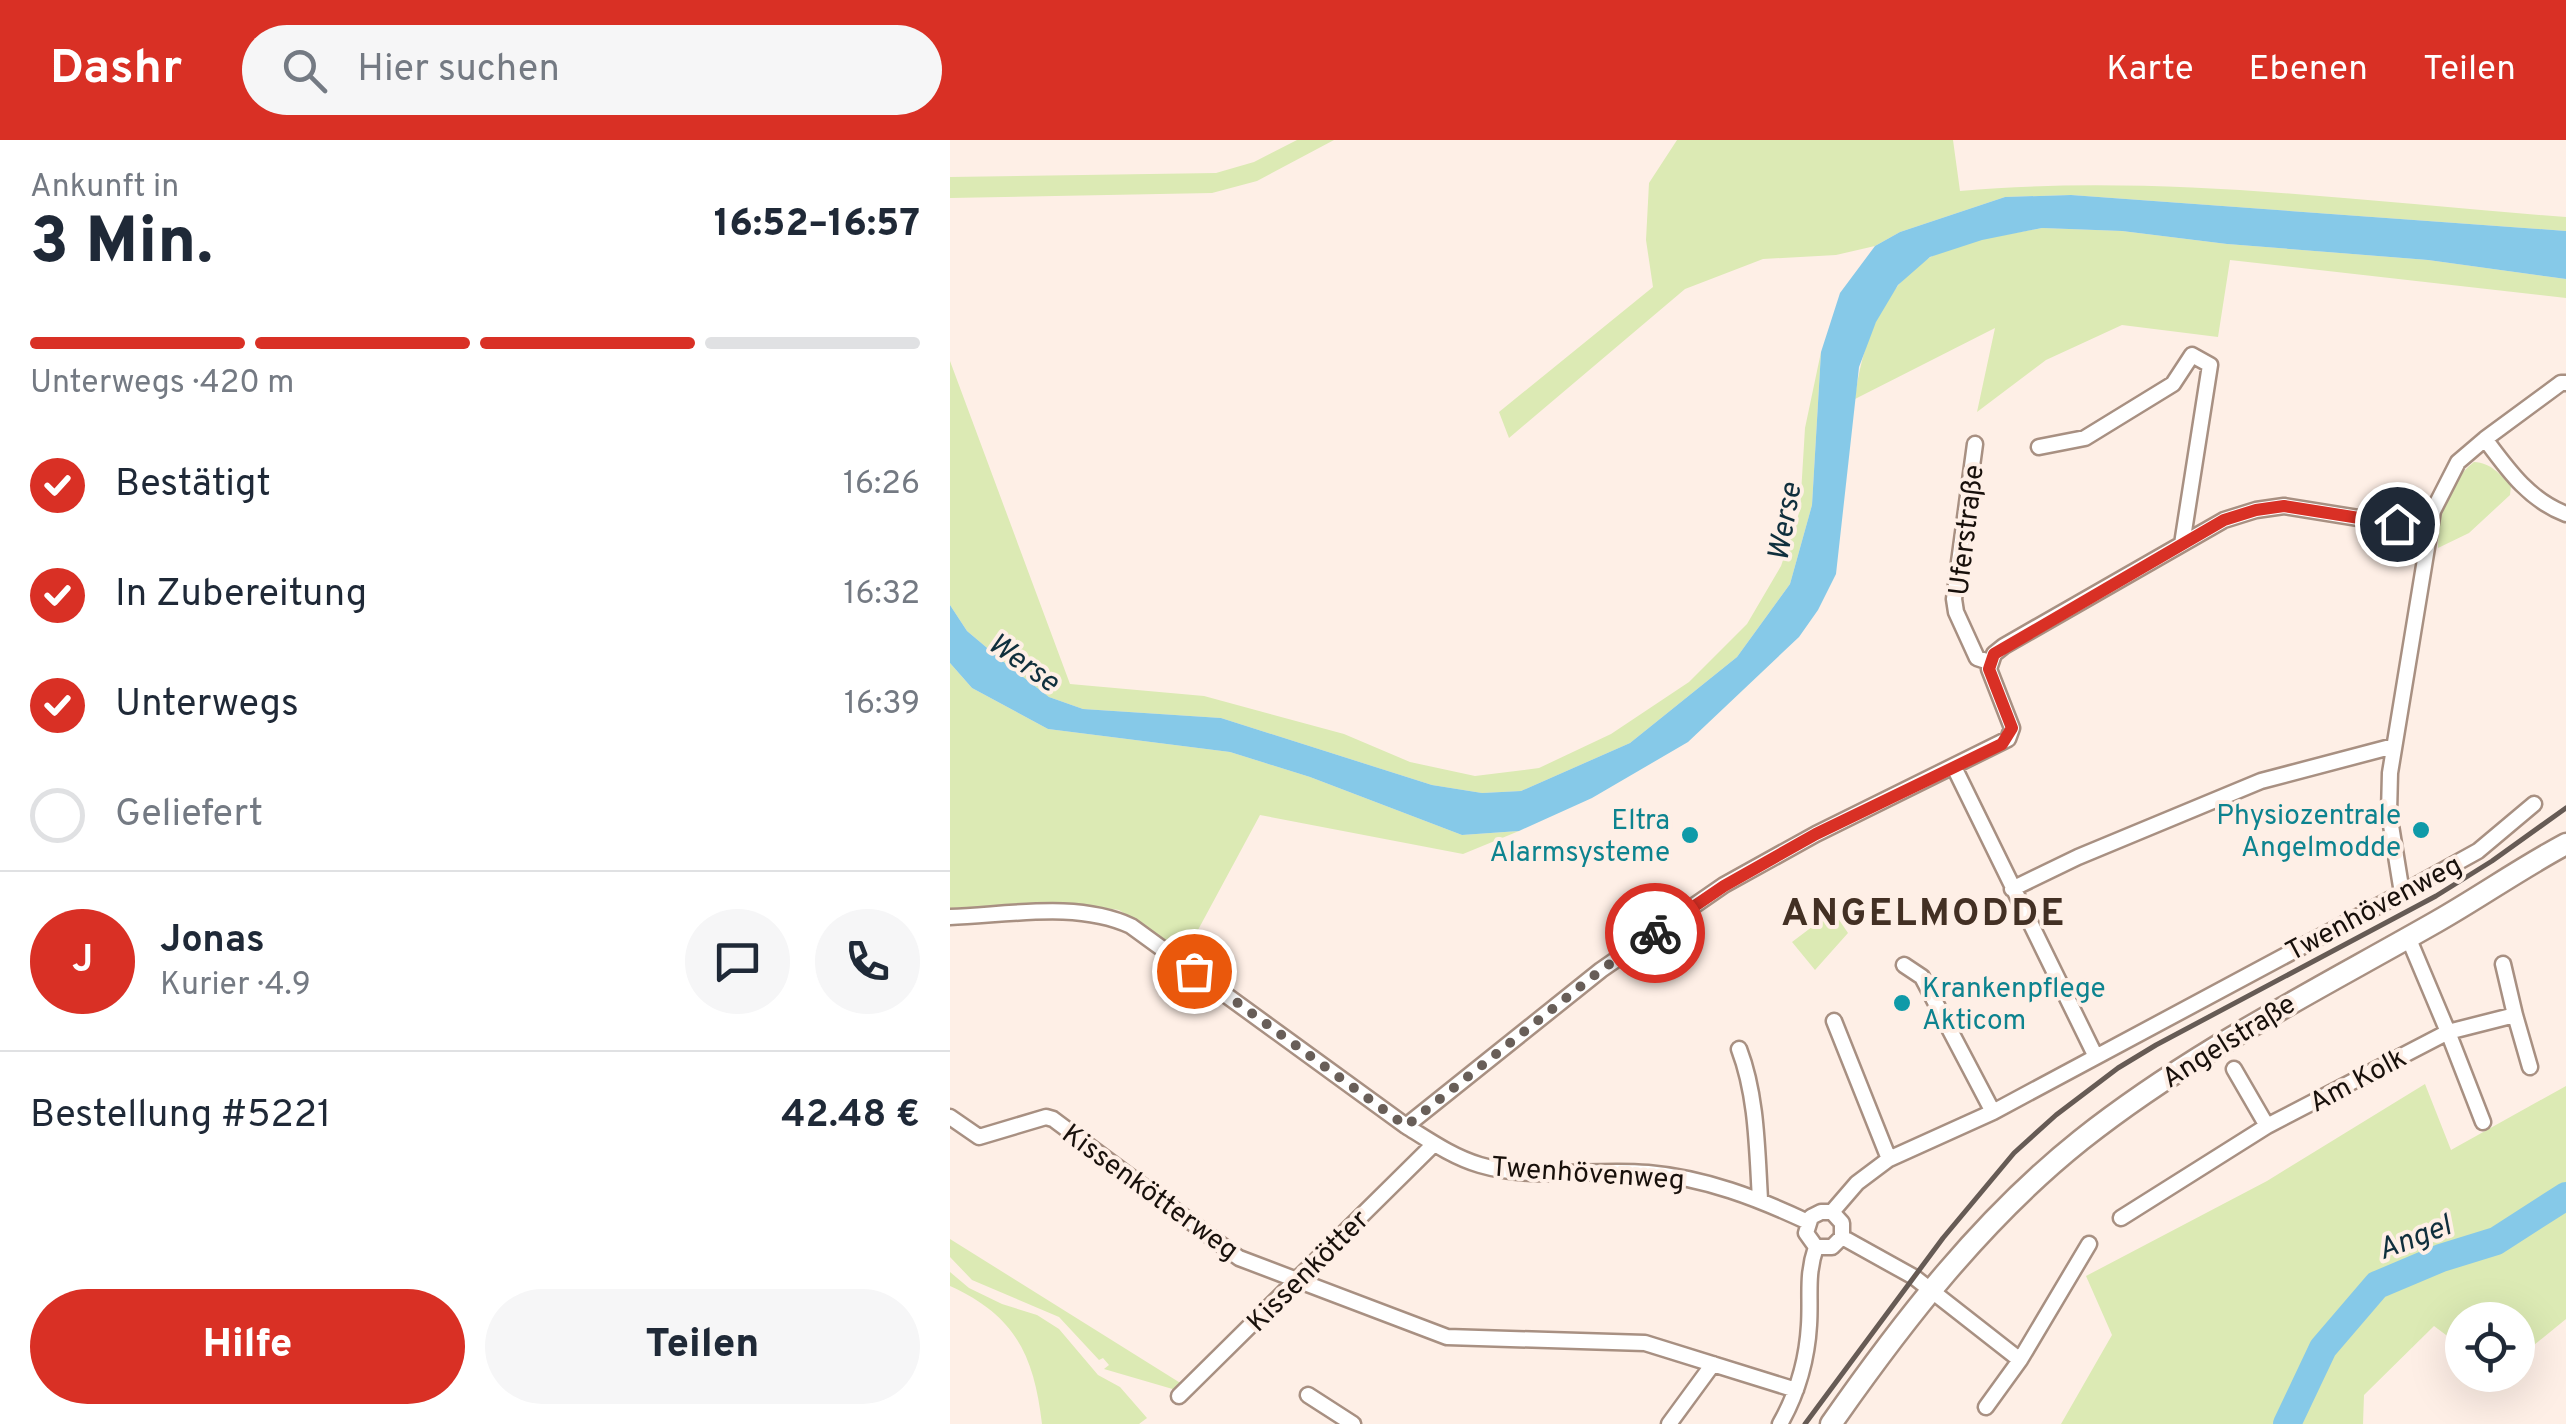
<!DOCTYPE html>
<html lang="de">
<meta charset="utf-8">
<style>
body{margin:0;font-family:Overpass,sans-serif;background:#f6f6f7;color:#1f2937;height:100vh;display:flex;flex-direction:column;font-size:38px;white-space:nowrap}
*{box-sizing:border-box;margin:0}
p{font-size:32px;color:#747a83}
.icon{flex:none;width:55px;height:55px;fill:none;stroke:currentColor;stroke-width:2;stroke-linecap:round;stroke-linejoin:round}
.map{position:relative;flex:1;overflow:hidden}
.panel{display:flex;flex-direction:column;background:#fff;width:950px}
.panel>*{flex:none}
.fabs{position:absolute;left:1495px;top:1162px;display:grid;gap:20px}
.fabs a{display:grid;place-items:center;width:90px;height:90px;border-radius:50%;background:#fff;box-shadow:0 10px 40px #0002;font-size:50px}
.pin{position:absolute;display:grid;place-items:center;width:85px;height:85px;color:#fff;margin:-42px;border:5px solid #fff;border-radius:50%;box-shadow:0 2px 10px #0007}
.courier{position:absolute;display:grid;place-items:center;width:100px;height:100px;margin:-50px;border:8px solid #d93025;border-radius:50%;background:#fff;color:#222;box-shadow:0 2px 12px #0007}
.overview em{font-style:normal;font-weight:800}
.overview div{display:flex;flex-direction:column-reverse}
.overview{display:flex;align-items:center;justify-content:space-between;height:170px;padding:0 30px}
h1{font-size:65px;font-weight:800;line-height:75px}
.bar{display:grid;grid-template-columns:repeat(4,1fr);gap:15px 10px;align-content:center;height:120px;padding:0 30px}
.bar i{height:12px;border-radius:8px;background:#e0e1e3}
.bar .current{background:#d93025}
.bar p{grid-column:span 4}
.line{display:flex;align-items:center;gap:25px;padding:0 30px;border-top:2px solid #e0e1e3}
.line div{flex:1}
.round{display:grid;place-items:center;flex:none;width:105px;height:105px;border-radius:52px;background:#f6f6f7}
ol{padding:0 30px;list-style:none}
li{display:flex;align-items:center;gap:30px;height:110px}
li p{margin-inline-start:auto}
li .icon{padding:10px;border-radius:50%;background:#d93025;color:#fff;stroke-width:4}
li:last-child{color:#747a83}
li i{width:55px;height:55px;border:5px solid #e0e1e3;border-radius:50%}
.cta{display:flex;gap:20px;margin-top:auto;padding:20px 30px}
.cta a{flex:1;height:115px;border-radius:60px;background:#d93025;color:#fff;font-size:40px;font-weight:800;line-height:115px;text-align:center}
.cta a+a{background:#f6f6f7;color:#1f2937}
header{display:flex;align-items:center;gap:60px;box-sizing:border-box;height:140px;padding:0 50px;background:#d93025;color:#fff}
header strong{font-size:48px}
nav{display:flex;gap:55px;margin-inline-start:auto;font-size:35px}
.search{width:700px;height:90px;background:#f6f6f7;display:flex;align-items:center;gap:25px;box-sizing:border-box;padding:0 35px;border-radius:55px;color:#747a83;font-size:38px}
main{display:flex;flex:1;min-height:0}
.map>svg:first-child{display:block}
.green{fill:#dceab4}
.water{fill:#86c9e8}
.lines{fill:none;stroke-linecap:round;stroke-linejoin:round}
.river{stroke:#86c9e8;stroke-width:28}
.street-casing{stroke:#a89082;stroke-width:19}
.secondary-casing{stroke:#a89082;stroke-width:25}
.street{stroke:#fff;stroke-width:14}
.secondary{stroke:#fff;stroke-width:20}
.rail{stroke:#665b55;stroke-width:5}
.done{stroke:#685e58;stroke-width:10;stroke-dasharray:0 18}
.route{stroke:#d93025;stroke-width:12}
.culture-dot{fill:#0f9aa8;stroke:#feefe6;stroke-width:4}
.labels{text-anchor:middle;stroke-width:8;stroke-linejoin:round;paint-order:stroke}
.street-label{font-size:28px;fill:#18100b;stroke:#feefe6}
.culture-label{font-size:28px;fill:#0d838f;stroke:#feefe6;text-anchor:end}
.water-label{font-size:30px;font-style:italic;fill:#0f2f3d;stroke:#feefe6}
.district-label{font-size:38px;font-weight:bold;letter-spacing:2.5px;fill:#433024;stroke:#feefe6}
</style>
<header>
<strong>Dashr</strong>
<div class="search"><svg class="icon" aria-label="search" viewBox="0 0 24 24"><circle cx="10" cy="10" r="6"/><path d="M15 15l6 6"/></svg>Hier suchen</div>
<nav><a>Karte</a><a>Ebenen</a><a>Teilen</a></nav>
</header>
<main>
<section class="panel">
<div class="overview"><div><h1>3 Min.</h1><p>Ankunft in</p></div><em>16:52–16:57</em></div>
<div class="bar"><i class="current"></i><i class="current"></i><i class="current"></i><i></i><p>Unterwegs · 420 m</p></div>
<ol>
<li><svg class="icon" aria-label="check" viewBox="0 0 24 24"><path d="M5 12l5 5 9-10"/></svg>Bestätigt<p>16:26</p></li>
<li><svg class="icon" aria-label="check" viewBox="0 0 24 24"><path d="M5 12l5 5 9-10"/></svg>In Zubereitung<p>16:32</p></li>
<li><svg class="icon" aria-label="check" viewBox="0 0 24 24"><path d="M5 12l5 5 9-10"/></svg>Unterwegs<p>16:39</p></li>
<li><i></i>Geliefert</li>
</ol>
<div class="line" style="height:180px"><b class="round" style="background:#d93025;color:#fff">J</b><div><b>Jonas</b><p>Kurier · 4.9</p></div><a class="round"><svg class="icon" aria-label="chat" viewBox="0 0 24 24"><path d="M4 5h16v11H9l-5 4z"/></svg></a><a class="round"><svg class="icon" aria-label="phone" viewBox="0 0 24 24"><path d="M5 4h4l2 5-3 2q2 4 5 5l2-3 5 2v4C11 20 4 13 5 4z"/></svg></a></div>
<div class="line" style="height:130px"><div>Bestellung #5221</div><b>42.48 €</b></div>
<div class="cta"><a>Hilfe</a><a>Teilen</a></div>
</section>
<div class="map">
<svg width="1616" height="1284" viewBox="0 0 1616 1284">
<rect width="100%" height="100%" fill="#feefe6"/>
<path class="green" d="M347,0H384L307,41L262,53L0,58V37L266,33L304,22Z
M727,0H1003L1010,51C1211,33 1415,62 1616,77V91L1121,55L1055,57L950,92L925,106L886,115L813,119L735,149L559,298L549,272L703,147L696,100L699,43Z
M1092,88L1172,91L1277,104L1478,120L1616,139V158L1280,120L1268,197L1172,185L1096,220L1027,272L1045,188L905,259C911,207 932,147 979,118C1008,100 1059,95 1092,88Z
M871,212L862,365L840,444L787,517L680,603L571,651L532,653L482,645L271,578L133,569L99,557L55,523L17,491L0,465V221L120,544L254,556L394,594L460,622L525,636L589,628L661,594L739,542L797,484L831,426L850,370L855,288Z
M1524,322C1541,323 1550,334 1561,346L1560,355L1519,393L1488,408C1488,375 1498,342 1524,322Z
M0,523L22,548L98,589L280,612L360,637L512,695L569,691L513,714L310,675L235,814L169,770L129,764L0,768Z
M883,771L898,793L865,830L842,802Z
M1475,944L1501,1010L1616,946V1179L1568,1218V1180H1512V1207L1484,1186L1414,1255L1413,1284H1111L1162,1195L1136,1136L1317,1041Z
M0,1099L232,1244L226,1250L154,1229L159,1225L153,1218L149,1220L109,1177L22,1140L0,1117Z
M0,1132L19,1148L52,1164L87,1175L109,1189L148,1235L170,1247L197,1278L189,1284H92C84,1216 66,1176 0,1146Z"/>
<path class="water" d="M1121,55L1616,91V139L1478,120L1277,104L1172,91L1092,88L1032,100L980,117L948,145L926,182L909,227L886,434L868,470L849,497L738,602L642,658L569,691L512,695L360,637L280,612L98,589L22,548L0,523V465L17,491L55,523L99,557L133,569L271,578L482,645L532,653L571,651L680,603L787,517L840,444L862,365L871,212L890,153L925,106L950,92L1055,57Z"/>
<g class="lines">
<path class="river" d="M1337,1284L1373,1208L1427,1145L1491,1118L1546,1101L1616,1056"/>
<g class="street-casing">
<path id="street" d="M1535,299L1611,243H1616
M1025,304L1004,459L1006,472L1027,518L1039,522
M1089,307L1135,298L1223,244L1242,215L1260,225L1232,404
M1004,627L1145,915
M1062,749L1128,717L1311,641L1444,606
M1452,753L1439,673L1440,633L1483,371L1508,322L1535,299C1558,330 1579,360 1616,374
M0,777C58,775 127,761 181,786L456,986C480,1001 503,1017 530,1025C584,1041 643,1028 698,1033C755,1038 807,1058 858,1082
M1553,824L1565,875
M954,825L972,837L1043,972
M884,881L939,1019
M789,909C807,956 807,1010 810,1059
M1284,929L1317,986
M0,977L29,997L96,977L103,979L289,1118L497,1197L695,1203L846,1250
M1533,982L1498,892L1565,875L1580,927
M456,986L651,830L774,745L866,694L1058,599L1062,588L1039,529L1044,514L1054,506L1274,380L1306,370L1334,366L1477,389
M882,1072L892,1083V1097L882,1107H866L856,1093L861,1077L871,1072H882L907,1043L939,1019L1043,972L1452,753L1528,711L1584,664
M1171,1078L1317,986L1498,892L1458,797
M892,1097L964,1137L1070,1220L1139,1104
M358,1255L403,1284
M229,1256L484,1004
M1036,1267L1070,1220
M719,1284L763,1224
M830,1284C847,1254 857,1220 859,1185C861,1156 856,1136 866,1107"/>
</g>
<g class="secondary-casing">
<path id="secondary" d="M881,1284C953,1181 1032,1079 1131,1000C1241,913 1365,851 1486,782C1530,757 1571,728 1616,704"/>
</g>
<use href="#street" class="street"/>
<use href="#secondary" class="secondary"/>
<path class="rail" d="M855,1284L993,1098L1064,1013L1106,975L1168,928L1206,905L1486,756L1542,721L1616,668"/>
</g>
<g class="lines">
<path class="done" d="M244,831L456,986L651,830L705,793"/>
<path class="route" d="M705,793L774,746L866,694L1052,604L1062,588L1039,529L1044,514L1274,380L1306,370L1334,366L1447,384"/>
</g>
<g class="culture-dot">
<circle cx="1471" cy="690" r="10"/>
<circle cx="740" cy="695" r="10"/>
<circle cx="952" cy="863" r="10"/>
</g>
<g class="labels">
<g class="street-label">
<text transform="translate(1015 390) rotate(-83)" y="10">Uferstraße</text>
<text transform="translate(1423 767) rotate(-28)" y="10">Twenhövenweg</text>
<text transform="translate(1278 900) rotate(-32)" y="10">Angelstraße</text>
<text transform="translate(1407 939) rotate(-28)" y="10">Am Kolk</text>
<text transform="translate(638 1032) rotate(4)" y="10">Twenhövenweg</text>
<text transform="translate(201 1051) rotate(36)" y="10">Kissenkötterweg</text>
<text transform="translate(357 1130) rotate(-45)" y="10">Kissenkötter</text>
</g>
<g class="culture-label">
<text x="1451" y="684">Physiozentrale<tspan x="1451" dy="32">Angelmodde</tspan></text>
<text x="720" y="689">Eltra<tspan x="720" dy="32">Alarmsysteme</tspan></text>
<text x="972" y="857" text-anchor="start">Krankenpflege<tspan x="972" dy="32">Akticom</tspan></text>
</g>
<g class="water-label">
<text transform="translate(834 382) rotate(-80)" y="10">Werse</text>
<text transform="translate(74 522) rotate(35)" y="10">Werse</text>
<text transform="translate(1464 1097) rotate(-21)" y="10">Angel</text>
</g>
<g class="district-label">
<text x="974" y="785">ANGELMODDE</text>
</g>
</g>
</svg>
<div class="fabs">
<a><svg class="icon" aria-label="locate" viewBox="0 0 24 24"><circle cx="12" cy="12" r="6"/><path d="M12 2v4M12 18v4M2 12h4M18 12h4"/></svg></a>
</div>
<div class="pin" style="left:244px;top:831px;background:#ea580c"><svg class="icon" aria-label="bag" viewBox="0 0 24 24"><path d="M5 8h14l-1 12H6zM9 8a3 3 0 0 1 6 0"/></svg></div>
<div class="pin" style="left:1447px;top:384px;background:#1f2937"><svg class="icon" aria-label="home" viewBox="0 0 24 24"><path d="M3 11l9-7 9 7M6 9v11h12V9"/></svg></div>
<div class="courier" style="left:705px;top:793px"><svg class="icon" aria-label="bike" viewBox="0 0 24 24"><circle cx="6" cy="16" r="4"/><circle cx="18" cy="16" r="4"/><path d="M6 16l4-8h5l3 8M10 8l3 8H6M13 5h3"/></svg></div>
</div>
</main>
